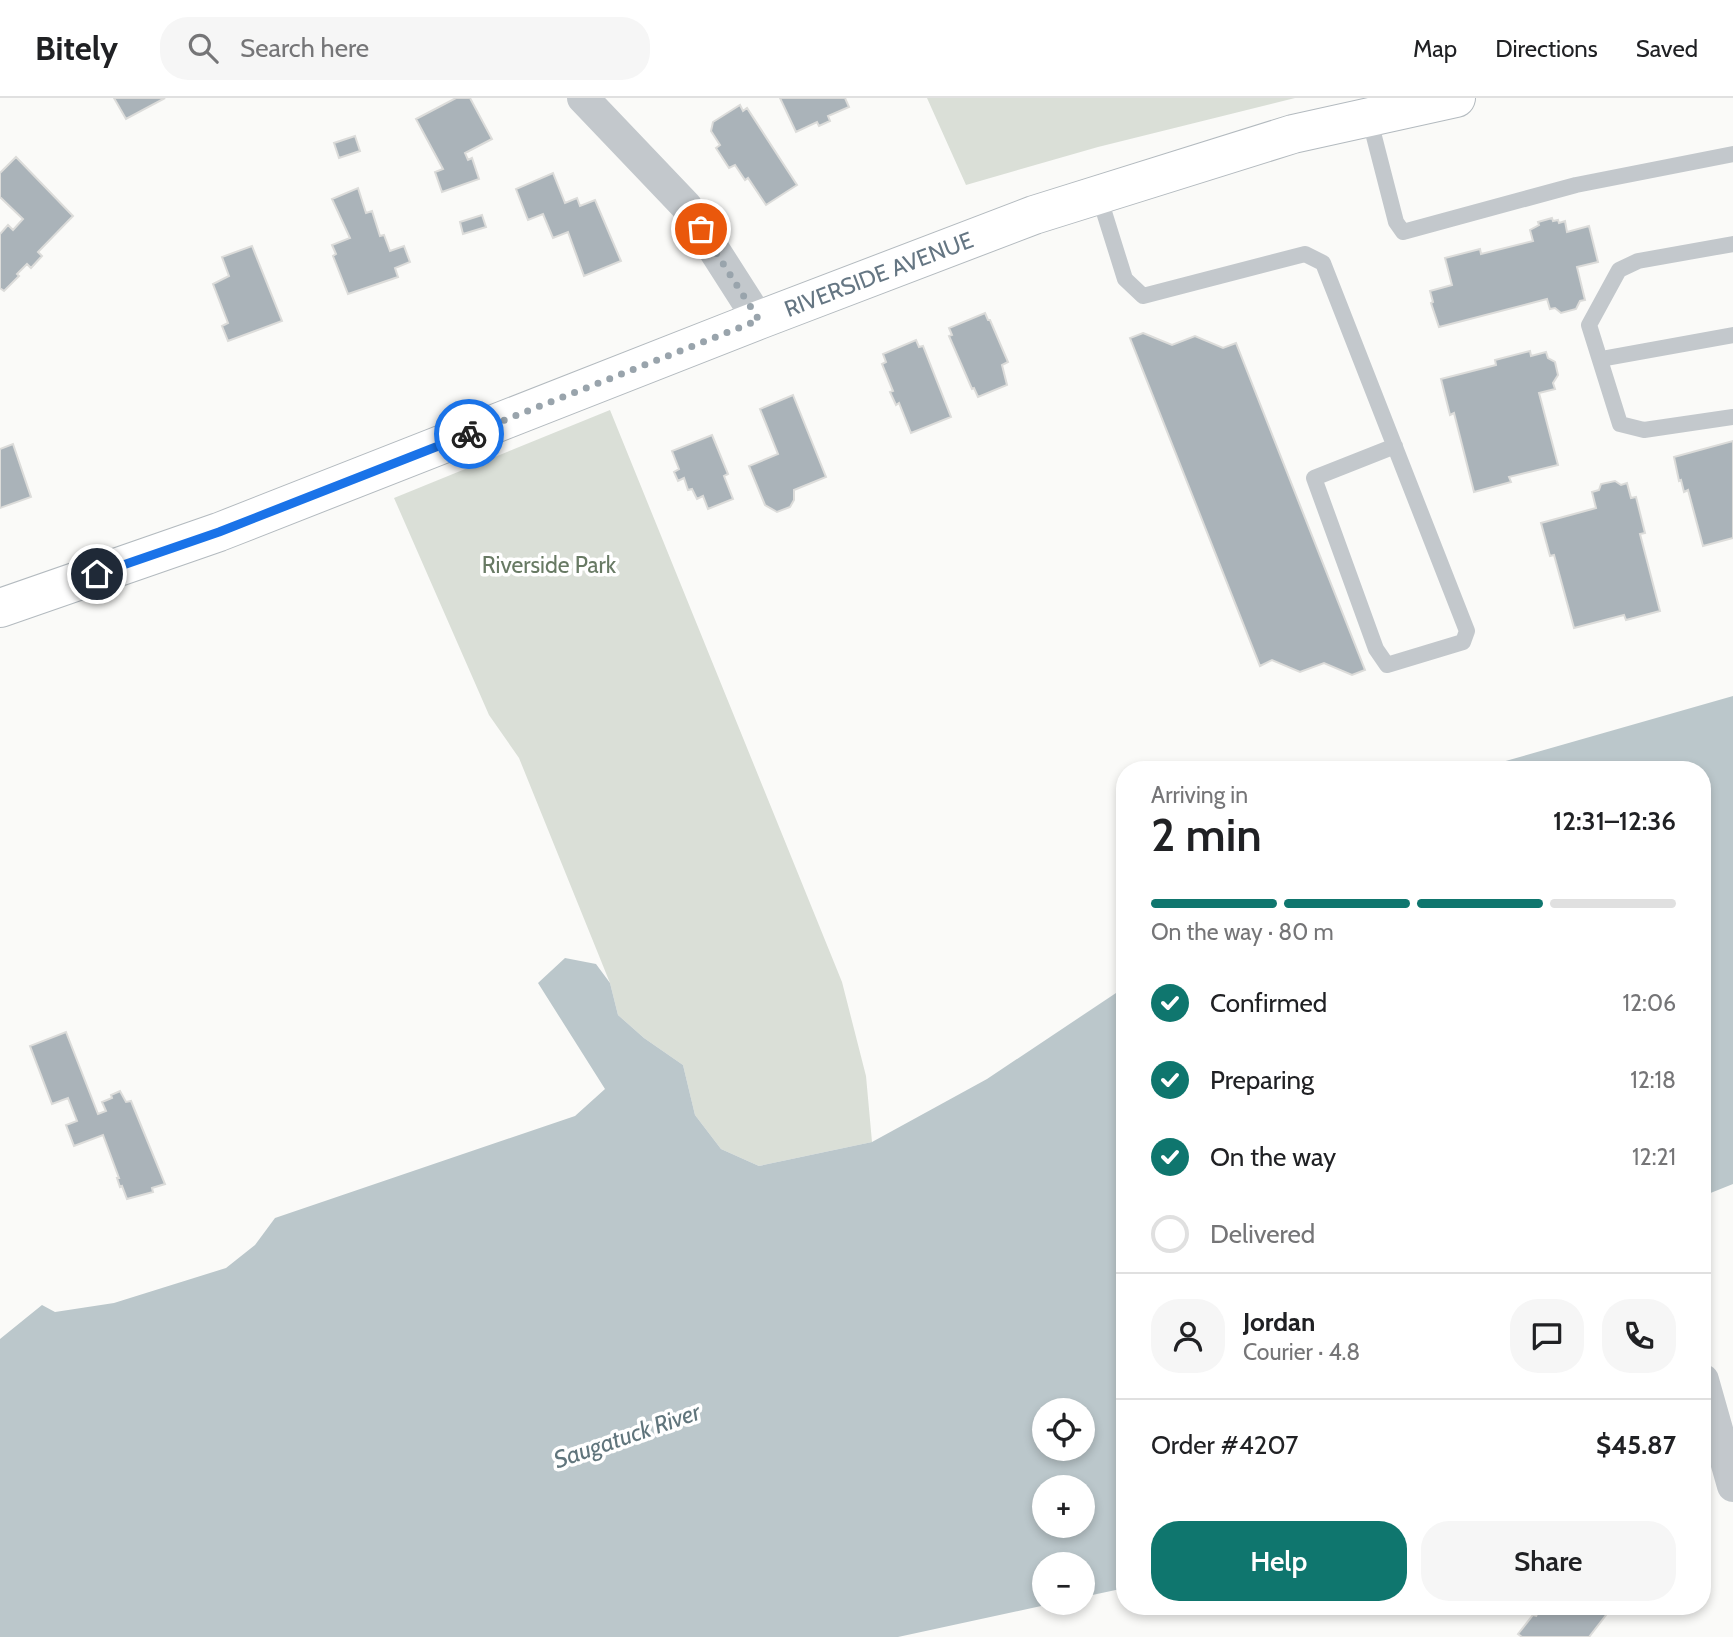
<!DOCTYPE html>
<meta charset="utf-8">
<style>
body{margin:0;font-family:Cabin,sans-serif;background:#f6f6f6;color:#202124;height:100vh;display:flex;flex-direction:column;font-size:26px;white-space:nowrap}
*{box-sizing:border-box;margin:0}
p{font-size:23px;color:#757577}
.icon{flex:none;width:38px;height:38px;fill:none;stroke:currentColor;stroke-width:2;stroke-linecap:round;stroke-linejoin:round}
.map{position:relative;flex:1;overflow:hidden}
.side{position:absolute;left:1116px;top:663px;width:595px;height:854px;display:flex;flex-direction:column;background:#fff;border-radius:28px;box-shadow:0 4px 10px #0003}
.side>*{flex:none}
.buttons{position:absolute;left:1032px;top:1300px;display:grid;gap:14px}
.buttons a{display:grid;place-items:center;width:63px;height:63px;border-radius:50%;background:#fff;box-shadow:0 4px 10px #0003;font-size:35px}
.pin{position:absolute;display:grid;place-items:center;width:60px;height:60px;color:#fff;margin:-30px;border:4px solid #fff;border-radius:50%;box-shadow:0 2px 7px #0007}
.courier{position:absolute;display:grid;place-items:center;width:70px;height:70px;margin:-35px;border:5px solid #1a73e8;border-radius:50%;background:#fff;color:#222;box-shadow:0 2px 9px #0007}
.overview em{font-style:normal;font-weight:600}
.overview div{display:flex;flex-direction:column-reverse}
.overview{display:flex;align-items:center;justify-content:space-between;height:119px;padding:0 35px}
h1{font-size:46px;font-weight:600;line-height:52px}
.bar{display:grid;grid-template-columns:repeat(4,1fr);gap:10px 7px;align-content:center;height:84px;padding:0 35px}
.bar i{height:9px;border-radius:5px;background:#e0e0e0}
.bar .on{background:#0f766e}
.bar p{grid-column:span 4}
.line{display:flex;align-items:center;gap:18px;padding:0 35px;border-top:2px solid #e0e0e0}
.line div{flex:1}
.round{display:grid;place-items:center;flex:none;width:74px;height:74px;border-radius:28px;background:#f6f6f6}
ol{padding:0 35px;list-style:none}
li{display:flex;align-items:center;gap:21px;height:77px}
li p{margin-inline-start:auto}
li .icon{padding:7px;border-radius:50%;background:#0f766e;color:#fff;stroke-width:4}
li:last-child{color:#757577}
li i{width:38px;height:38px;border:4px solid #e0e0e0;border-radius:50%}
.cta{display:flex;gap:14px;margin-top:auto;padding:14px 35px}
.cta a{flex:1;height:80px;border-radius:28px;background:#0f766e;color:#fff;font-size:28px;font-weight:600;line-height:80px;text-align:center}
.cta a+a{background:#f6f6f6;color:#202124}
header{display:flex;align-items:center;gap:42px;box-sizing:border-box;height:98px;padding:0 35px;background:#fff;border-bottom:2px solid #e0e0e0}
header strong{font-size:33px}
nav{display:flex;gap:38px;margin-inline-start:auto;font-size:24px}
.search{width:490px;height:63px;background:#f6f6f6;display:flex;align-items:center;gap:18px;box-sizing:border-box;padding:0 24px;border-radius:28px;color:#757577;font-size:26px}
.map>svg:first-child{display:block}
.green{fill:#dadfd7}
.water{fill:#bbc7cb;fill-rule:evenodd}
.building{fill:#aab3b9;stroke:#dcdcda;stroke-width:2}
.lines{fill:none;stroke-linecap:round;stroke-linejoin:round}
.secondary-casing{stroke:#b3babf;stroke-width:40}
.lane{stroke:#c3c8cc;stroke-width:16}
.street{stroke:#c3c8cc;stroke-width:32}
.secondary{stroke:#fff;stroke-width:38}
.done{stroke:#99a4ac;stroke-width:7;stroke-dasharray:0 12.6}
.route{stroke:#1a73e8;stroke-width:9}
.labels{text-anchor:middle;stroke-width:7;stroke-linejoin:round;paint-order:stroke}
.street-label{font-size:23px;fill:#657683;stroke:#fff}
.park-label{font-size:23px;fill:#687a64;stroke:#fff}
.water-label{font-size:24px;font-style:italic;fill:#60757c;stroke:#fff}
</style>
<header>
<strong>Bitely</strong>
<div class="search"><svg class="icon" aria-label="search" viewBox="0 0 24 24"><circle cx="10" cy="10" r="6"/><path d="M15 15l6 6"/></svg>Search here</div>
<nav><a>Map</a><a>Directions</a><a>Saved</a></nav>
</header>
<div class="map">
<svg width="1733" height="1539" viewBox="0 0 1733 1539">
<rect width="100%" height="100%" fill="#fafaf8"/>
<path class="green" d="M927,0H1295L1098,49L966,87Z
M610,312L842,884L866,978L872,1044L759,1068L721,1051L695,1017L683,967L644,940L618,917L610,885L519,660L489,617L394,400Z"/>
<path class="water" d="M1733,598V1086L1703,1098V672H1474Z
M565,860L596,866L610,885L618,917L644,940L683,967L695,1017L721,1051L759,1068L872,1044L987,981L1125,889V1490L1083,1499V1466H1045V1505H1055L898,1539H0V1241L42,1207L55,1214L114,1205L226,1170L255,1147L275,1120L575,1018L605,991L538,885ZM1045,1312H1083V1351H1045ZM1045,1390H1083V1428H1045Z"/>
<path class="building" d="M114,0H165L126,21Z
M456,0H470L492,41L465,55L468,62L472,60L479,81L442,94L435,74L443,71L416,21Z
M780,0H845L849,9L828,18L830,23L819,28L817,24L796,34Z
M740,7L743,13L747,10L797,87L766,107L748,80L745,82L735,67L729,70L716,50L720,47L711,33L713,24Z
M355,38L360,53L339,60L334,45Z
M16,59L73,118L38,154L42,158L31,170L27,166L17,176L19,178L4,193L0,190V136L8,127L13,132L23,121L0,99V75Z
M553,75L565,105L577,100L580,108L595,102L621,163L584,178L568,134L553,140L543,116L528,122L516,91Z
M358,90L366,115L372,113L380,138L384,137L390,153L404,148L410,164L395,170L398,179L348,196L333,158L336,156L332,147L350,140L332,101Z
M482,117L486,129L463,136L460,124Z
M1552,120L1553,123L1558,122L1559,125L1565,123L1567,134L1589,128L1598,164L1577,169L1585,202L1580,203L1576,211L1561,215L1555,210L1550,211L1547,201L1439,229L1431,205L1433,204L1430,193L1452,187L1445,160L1480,151L1481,156L1533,143L1530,132L1539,127L1538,124Z
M252,148L282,223L228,243L222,228L228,225L213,186L229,178L222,159Z
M985,215L988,222H990L1008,264L1002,267L1007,287L978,299L974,290L972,291L949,238L952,237L949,230Z
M1143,235L1172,247L1195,238L1223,250L1236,245L1365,572L1352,577L1324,565L1300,574L1272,562L1260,568L1130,240Z
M916,242L919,249L923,248L951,319L911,335L899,305L896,307L890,294L893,293L882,266L886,264L883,256Z
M1530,253L1531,258L1546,254L1548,260L1555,264L1558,277L1553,285L1555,291L1539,295L1558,367L1509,379L1511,384L1474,394L1454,315L1450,317L1441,281L1496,267L1495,262Z
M793,297L826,379L794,392V402L790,409L777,414L765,407L749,368L778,356L760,311Z
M712,337L728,376L724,378L733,401L708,411L703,398L697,401L692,391L688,392L684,380L678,383L674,374L679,371L672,353Z
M1733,343V440L1703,448L1688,392L1684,394L1681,382L1679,383L1674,359Z
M13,346L31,399L0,410V351Z
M1615,383L1621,387L1627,385L1631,400L1636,399L1645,435L1640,436L1660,513L1626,522L1624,517L1574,530L1554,457L1550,458L1541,425L1596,410L1592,394L1599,392L1601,386Z
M66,934L98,1016L106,1013L102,1004L112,1000L111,997L120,993L126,1004L131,1003L165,1086L152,1090L153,1094L127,1101L122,1088L120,1089L117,1080H119L103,1037L74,1048L66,1027L77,1023L68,1000L52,1006L30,948Z
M1529,1508H1613L1589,1539H1522L1518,1536L1533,1517L1537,1518L1528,1510Z"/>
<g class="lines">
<g class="secondary-casing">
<g id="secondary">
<path id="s1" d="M0,510L219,434L759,222L1034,117L1293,36L1456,0"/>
</g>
</g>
<path class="lane" d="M1369,19L1396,124L1403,134L1576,87L1733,56
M1099,98L1125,181L1143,198L1305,156L1323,165L1467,533L1463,544L1387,567L1376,551L1314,380L1395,348
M1733,146L1638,163L1619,172L1589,227L1620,326L1644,332L1733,319
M1601,261L1733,237"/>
<path class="street" d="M583,0L686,108L759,222
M1703,1282L1733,1388"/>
<use href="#secondary" class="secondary"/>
</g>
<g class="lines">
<path class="done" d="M469,336L759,222L701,131"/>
<path class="route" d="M97,476L219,434L469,336"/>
</g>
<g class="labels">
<g class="street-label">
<text dy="8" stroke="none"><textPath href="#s1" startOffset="940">RIVERSIDE AVENUE</textPath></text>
</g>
<g class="park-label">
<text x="549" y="475">Riverside Park</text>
</g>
<g class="water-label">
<text transform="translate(627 1338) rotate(-19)" y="8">Saugatuck River</text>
</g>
</g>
</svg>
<div class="buttons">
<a><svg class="icon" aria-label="locate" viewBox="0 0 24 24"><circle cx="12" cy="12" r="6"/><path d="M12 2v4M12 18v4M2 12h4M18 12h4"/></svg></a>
<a>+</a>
<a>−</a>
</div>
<div class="pin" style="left:701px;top:131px;background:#ea580c"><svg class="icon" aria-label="bag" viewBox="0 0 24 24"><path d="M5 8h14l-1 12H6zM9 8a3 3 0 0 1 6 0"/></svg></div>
<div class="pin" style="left:97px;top:476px;background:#1f2937"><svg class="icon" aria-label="home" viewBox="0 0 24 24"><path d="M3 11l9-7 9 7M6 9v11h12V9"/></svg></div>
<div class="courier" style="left:469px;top:336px"><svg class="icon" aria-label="bike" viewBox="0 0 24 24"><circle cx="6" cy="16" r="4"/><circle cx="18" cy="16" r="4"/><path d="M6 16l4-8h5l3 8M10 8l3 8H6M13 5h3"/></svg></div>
<section class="side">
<div class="overview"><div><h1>2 min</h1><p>Arriving in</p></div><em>12:31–12:36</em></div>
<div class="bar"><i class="on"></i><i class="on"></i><i class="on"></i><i></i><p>On the way · 80 m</p></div>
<ol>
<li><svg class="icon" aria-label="check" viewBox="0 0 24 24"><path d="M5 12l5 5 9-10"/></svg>Confirmed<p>12:06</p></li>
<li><svg class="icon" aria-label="check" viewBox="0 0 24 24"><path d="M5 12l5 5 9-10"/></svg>Preparing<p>12:18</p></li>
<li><svg class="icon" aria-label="check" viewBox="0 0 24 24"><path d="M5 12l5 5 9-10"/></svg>On the way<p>12:21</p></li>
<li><i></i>Delivered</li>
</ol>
<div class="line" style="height:126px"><a class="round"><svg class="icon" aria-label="person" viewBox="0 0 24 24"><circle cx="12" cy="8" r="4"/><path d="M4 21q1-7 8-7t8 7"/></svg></a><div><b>Jordan</b><p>Courier · 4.8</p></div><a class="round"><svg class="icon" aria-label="chat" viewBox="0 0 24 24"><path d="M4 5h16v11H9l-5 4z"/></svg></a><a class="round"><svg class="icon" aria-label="phone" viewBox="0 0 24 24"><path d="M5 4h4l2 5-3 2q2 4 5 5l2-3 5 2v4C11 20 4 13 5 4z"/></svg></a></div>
<div class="line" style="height:91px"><div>Order #4207</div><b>$45.87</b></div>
<div class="cta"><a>Help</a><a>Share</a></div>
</section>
</div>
